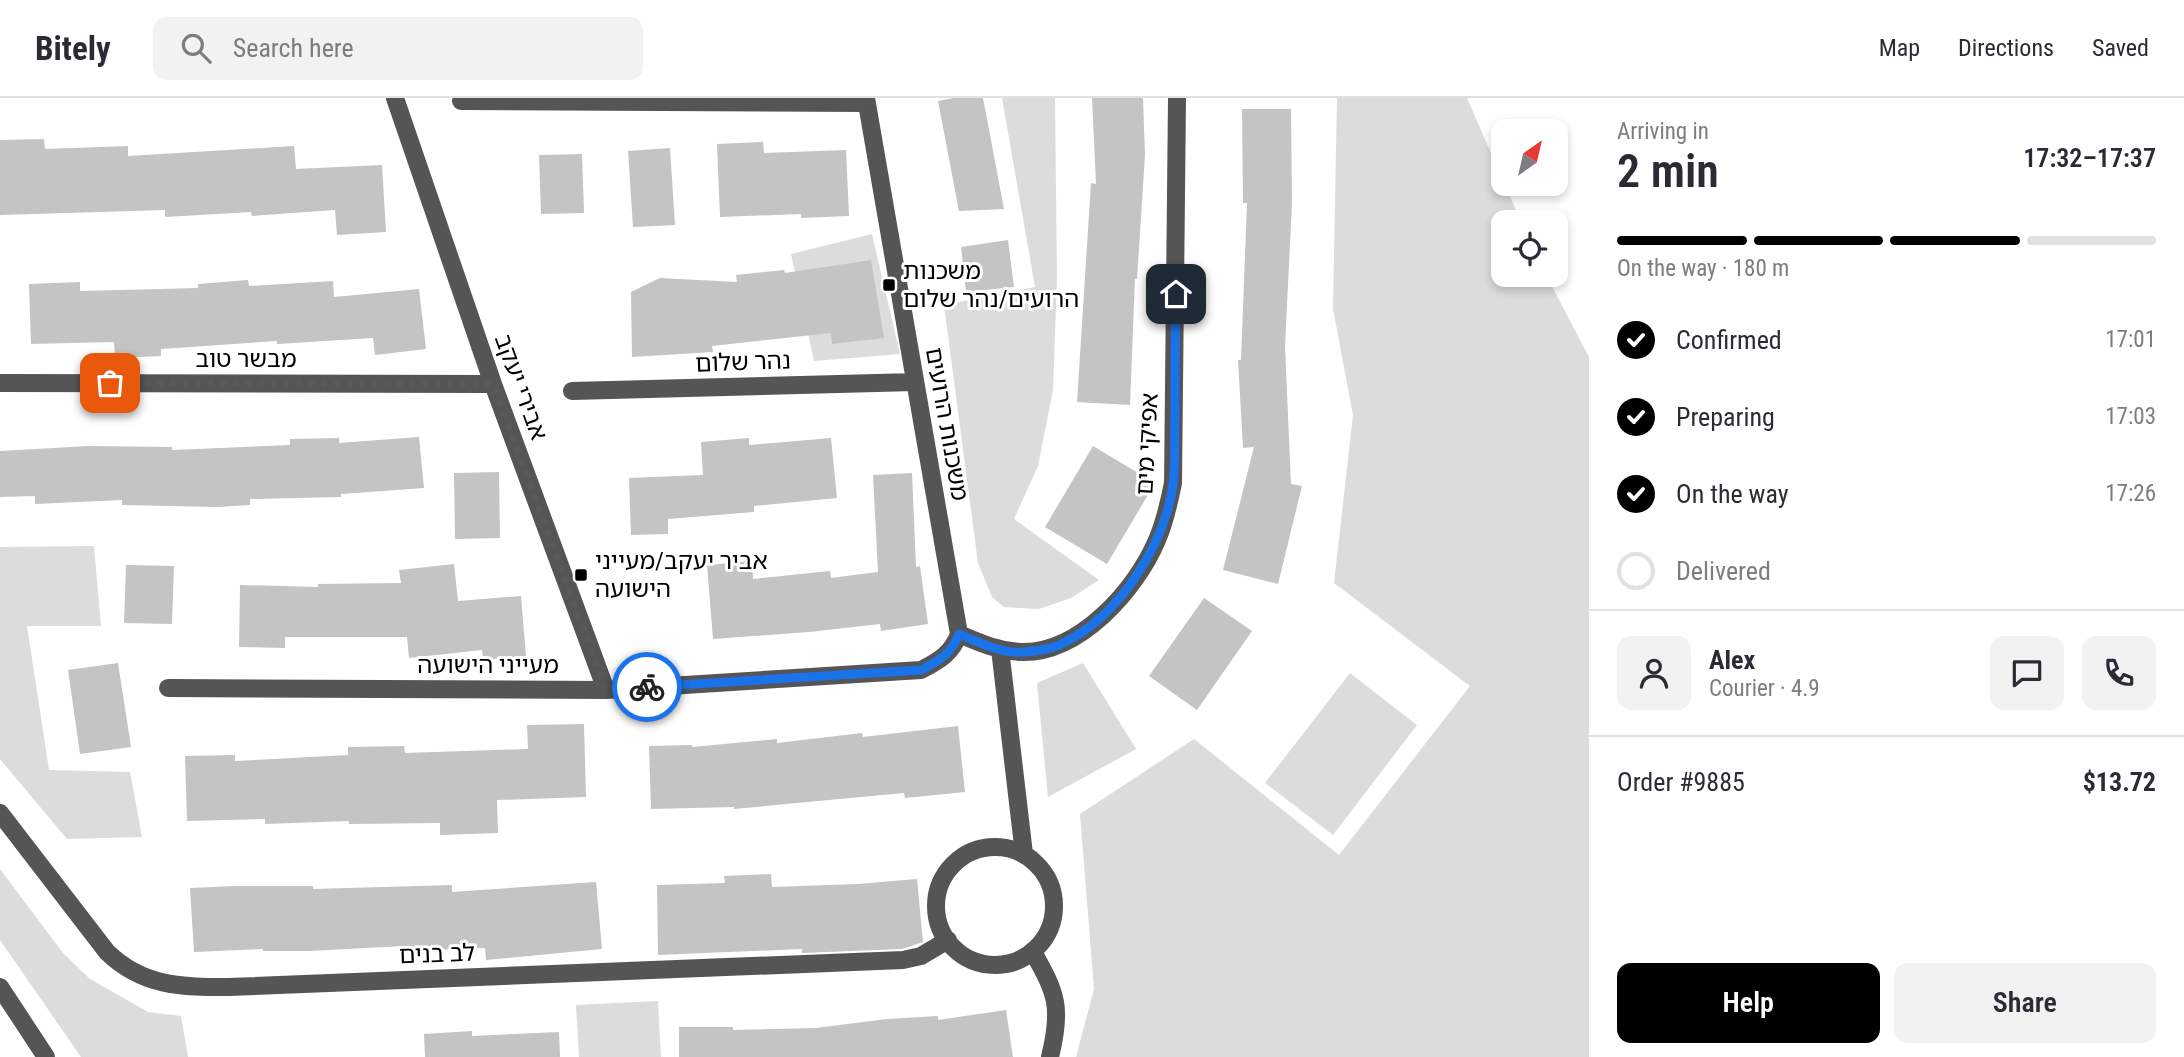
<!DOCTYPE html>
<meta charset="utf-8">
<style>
body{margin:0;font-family:"Roboto Condensed","Noto Sans Hebrew",sans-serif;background:#f2f2f3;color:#2b2b33;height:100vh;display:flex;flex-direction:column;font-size:26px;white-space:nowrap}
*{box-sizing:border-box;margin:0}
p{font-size:23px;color:#7c7c81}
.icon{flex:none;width:38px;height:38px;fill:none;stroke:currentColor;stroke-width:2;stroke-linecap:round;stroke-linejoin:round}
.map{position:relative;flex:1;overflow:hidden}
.drawer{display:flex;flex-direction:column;background:#fff;width:595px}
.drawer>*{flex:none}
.needle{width:46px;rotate:34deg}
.buttons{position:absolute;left:1491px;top:21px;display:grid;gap:14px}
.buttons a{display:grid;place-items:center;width:77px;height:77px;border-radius:14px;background:#fff;box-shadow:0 4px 10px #0003;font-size:35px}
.pin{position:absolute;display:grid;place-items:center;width:60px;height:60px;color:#fff;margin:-30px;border-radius:14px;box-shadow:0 4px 10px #0006}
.courier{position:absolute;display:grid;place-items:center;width:70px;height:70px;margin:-35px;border:5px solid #1a73e8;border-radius:50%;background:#fff;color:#222;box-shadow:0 2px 9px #0007}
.headline em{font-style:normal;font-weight:600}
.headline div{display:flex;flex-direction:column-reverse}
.headline{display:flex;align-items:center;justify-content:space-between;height:119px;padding:0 28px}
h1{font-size:46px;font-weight:600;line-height:52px}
.bar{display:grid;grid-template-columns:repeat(4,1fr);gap:10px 7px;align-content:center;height:84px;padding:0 28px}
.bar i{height:9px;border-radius:5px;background:#e1e1e2}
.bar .active{background:#000}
.bar p{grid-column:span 4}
.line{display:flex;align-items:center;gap:18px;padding:0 28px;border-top:2px solid #e1e1e2}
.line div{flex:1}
.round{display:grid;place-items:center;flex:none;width:74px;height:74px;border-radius:14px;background:#f2f2f3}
ol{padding:0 28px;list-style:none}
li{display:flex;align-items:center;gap:21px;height:77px}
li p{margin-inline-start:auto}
li .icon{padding:7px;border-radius:50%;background:#000;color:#fff;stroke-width:4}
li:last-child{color:#7c7c81}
li i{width:38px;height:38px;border:4px solid #e1e1e2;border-radius:50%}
.cta{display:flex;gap:14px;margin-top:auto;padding:14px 28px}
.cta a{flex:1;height:80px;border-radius:14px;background:#000;color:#fff;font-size:28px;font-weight:600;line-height:80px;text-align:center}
.cta a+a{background:#f2f2f3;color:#2b2b33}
header{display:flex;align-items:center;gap:42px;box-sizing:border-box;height:98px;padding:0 35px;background:#fff;border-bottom:2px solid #e1e1e2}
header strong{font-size:33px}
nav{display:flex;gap:38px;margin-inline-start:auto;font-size:24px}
.search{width:490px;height:63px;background:#f2f2f3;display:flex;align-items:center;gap:18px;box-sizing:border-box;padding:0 24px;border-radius:14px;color:#7c7c81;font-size:26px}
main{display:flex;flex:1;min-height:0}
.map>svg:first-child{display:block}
.green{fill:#dcdcdc}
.building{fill:#c4c4c4}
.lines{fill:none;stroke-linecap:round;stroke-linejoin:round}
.minor{stroke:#555;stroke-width:18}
.done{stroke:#595959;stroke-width:7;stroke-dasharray:0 12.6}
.route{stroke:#1a73e8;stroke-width:9}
.poi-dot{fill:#000;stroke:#fff;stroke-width:2.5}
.labels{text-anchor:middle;stroke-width:6;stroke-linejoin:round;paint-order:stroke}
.poi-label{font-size:24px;fill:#000;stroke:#fff;text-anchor:start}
.street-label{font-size:24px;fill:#000;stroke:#fff}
</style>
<header>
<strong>Bitely</strong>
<div class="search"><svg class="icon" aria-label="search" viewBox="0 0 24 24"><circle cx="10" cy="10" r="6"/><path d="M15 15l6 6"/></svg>Search here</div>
<nav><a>Map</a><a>Directions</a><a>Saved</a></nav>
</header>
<main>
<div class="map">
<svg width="1589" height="959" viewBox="0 0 1589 959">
<rect width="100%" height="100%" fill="#fff"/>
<path class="green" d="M1002,0H1055L1057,181L1053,292L1038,368L1014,421L1099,482L1071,500L1039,511L1004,509L992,499L978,465L944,207L1035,189Z
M1337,0H1467L1521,124H1503V177H1546L1589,259V959H1076L1094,891L1080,716L1194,641L1339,757L1470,588L1334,485L1353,317L1333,211Z
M872,136L900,256L814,263L791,156Z
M94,448L101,528H27L49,672L130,674L142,739L67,741L0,661V449Z
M1083,565L1136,651L1048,699L1037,585Z
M1350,575L1417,627L1333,737L1265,685Z
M0,771L63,855L90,881L148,914L181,918L188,959H81L0,842Z
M658,903L661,959H579L576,907Z"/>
<path class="building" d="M953,0H983L1004,111L959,113L938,3Z
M1092,0H1143L1145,57L1137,181H1135L1130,307L1077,304L1091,85L1096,86Z
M1242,11H1291L1292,105L1285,248L1291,386L1302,388L1278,486L1223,472L1254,349L1243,350L1238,262H1241L1247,105H1243Z
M44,41L45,51L128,48V58L294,48L296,71L382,67L386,134L337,137L335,112L252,118L251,114L165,119V112L0,117V42Z
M763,44L764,55L846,52L849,118L801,120V116L720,119L717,46Z
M670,50L675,127L633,129L628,53Z
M582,56L584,115L541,116L539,57Z
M1008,142L1014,189L966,194L961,149Z
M871,162L884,240L832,246L831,235L712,248L713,254L632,259L631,194L660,180L737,184L736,177L784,172L785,175Z
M248,182L249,188L333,183L334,199L419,191L426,251L375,257L373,240L277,246V243L161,251V258L115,260L114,244L31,246L29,186L80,184V193L198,190V186Z
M419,339L424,390L341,396V399L250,401V407L217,409L122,407V402L35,406V398L0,399V353L89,348L172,349V352L290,347V341L339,340V345Z
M749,340V347L831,340L837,400L754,408V414L668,421V436L631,437L629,380L703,377L701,344Z
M1093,348L1155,385L1107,466L1045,429Z
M499,374L500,440L455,441L454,375Z
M912,375L916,469L920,468L928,526L881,533L880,526L809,534L713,541L707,467L752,463L753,481L830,473L831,480L878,474L873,377Z
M454,466L458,503L521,498L526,558L483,562L482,552L409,560L407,539H285V550L239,549L240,487L318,489V486L401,485L399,472Z
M126,467L174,468L172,526L124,525Z
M1204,500L1252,533L1197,612L1149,578Z
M118,565L131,649L80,656L68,572Z
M584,626L586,699L497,702L498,735L440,737V725L349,726V723L265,726V721L187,723L185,658L235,657V663L348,657V649L404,648L405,655L528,651L527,627Z
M958,628L965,694L905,700L904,695L734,711V709L651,711L649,648L692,647V649L777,641V645L862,635L863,639Z
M771,776L772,789L858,786L917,781L923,844L902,851L802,855V851L658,857L657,787L725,785L724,778Z
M596,784L602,851L486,862L485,850L403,853V848L310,853H263V851L194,854L190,790L235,788H313V791L452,787V794Z
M1006,912L1013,959H679V929H733V932L816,930L887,921L938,918V922Z
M472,933V938L559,934L560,959H425L424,936Z"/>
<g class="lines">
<path class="minor" d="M395,0L493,286L606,592
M461,3L867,5
M0,285L493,286
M572,293L915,284
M959,536C980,545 998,553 1021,554C1079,556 1136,492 1157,442C1165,424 1169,405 1173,385L1177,0
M1000,551L1024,756
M168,590L606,592L921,572C939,563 952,555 959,536L866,0
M0,715L107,854C143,889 182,889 229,889L903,862L921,858L948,842
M936 808a59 59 0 1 1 118 0a59 59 0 1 1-118 0Z
M1033,854C1057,896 1062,910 1050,959
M0,889L46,959"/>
</g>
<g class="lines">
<path class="done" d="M110,285L493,286L606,592L647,589"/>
<path class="route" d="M647,589L921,572C939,563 952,555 959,536C980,545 1002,556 1025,554C1036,553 1052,551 1061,546C1118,520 1164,448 1173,387C1176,364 1174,340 1175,318C1175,277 1175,236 1176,196"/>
</g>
<g class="poi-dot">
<rect x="882" y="180" width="14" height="14" rx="3.5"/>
<rect x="574" y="470" width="14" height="14" rx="3.5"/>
</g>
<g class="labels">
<g class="poi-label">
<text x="903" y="181">משכנות<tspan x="903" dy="28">הרועים/נהר שלום</tspan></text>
<text x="595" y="471">אביר יעקב/מעייני<tspan x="595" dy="28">הישועה</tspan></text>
</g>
<g class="street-label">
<text x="246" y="269">מבשר טוב</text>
<text transform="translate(743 264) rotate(-2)" y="8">נהר שלום</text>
<text transform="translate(521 289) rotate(70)" y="8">אבירי יעקב</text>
<text transform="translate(947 326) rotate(80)" y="8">משכנות הרועים</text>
<text transform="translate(1147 346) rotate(-87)" y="8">אפיקי מים</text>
<text x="488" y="575">מעייני הישועה</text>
<text transform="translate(437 856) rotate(-2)" y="8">לב בנים</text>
</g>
</g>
</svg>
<div class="buttons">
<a><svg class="needle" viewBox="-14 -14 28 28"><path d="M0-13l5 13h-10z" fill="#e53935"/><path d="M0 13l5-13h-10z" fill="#7c7c81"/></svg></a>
<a><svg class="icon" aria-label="locate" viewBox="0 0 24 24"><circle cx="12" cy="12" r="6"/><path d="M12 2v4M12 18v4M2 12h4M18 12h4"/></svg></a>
</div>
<div class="pin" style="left:110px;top:285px;background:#ea580c"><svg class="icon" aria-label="bag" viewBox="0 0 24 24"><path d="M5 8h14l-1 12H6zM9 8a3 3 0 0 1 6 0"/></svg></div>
<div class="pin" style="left:1176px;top:196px;background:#1f2937"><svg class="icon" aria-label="home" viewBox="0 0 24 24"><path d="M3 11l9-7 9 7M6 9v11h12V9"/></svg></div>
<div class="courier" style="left:647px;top:589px"><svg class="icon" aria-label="bike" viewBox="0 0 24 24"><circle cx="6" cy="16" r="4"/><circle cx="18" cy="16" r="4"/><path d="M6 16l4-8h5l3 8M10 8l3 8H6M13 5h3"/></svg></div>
</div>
<section class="drawer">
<div class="headline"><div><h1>2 min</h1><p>Arriving in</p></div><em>17:32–17:37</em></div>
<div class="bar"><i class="active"></i><i class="active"></i><i class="active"></i><i></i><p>On the way · 180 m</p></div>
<ol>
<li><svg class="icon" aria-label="check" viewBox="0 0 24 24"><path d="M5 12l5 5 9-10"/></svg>Confirmed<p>17:01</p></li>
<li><svg class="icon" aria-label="check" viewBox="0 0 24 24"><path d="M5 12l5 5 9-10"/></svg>Preparing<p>17:03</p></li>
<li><svg class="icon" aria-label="check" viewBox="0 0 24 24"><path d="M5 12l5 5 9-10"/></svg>On the way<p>17:26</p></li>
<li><i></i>Delivered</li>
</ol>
<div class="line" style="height:126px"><a class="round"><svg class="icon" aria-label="person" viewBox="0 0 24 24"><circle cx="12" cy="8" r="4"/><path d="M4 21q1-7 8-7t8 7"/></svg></a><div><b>Alex</b><p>Courier · 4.9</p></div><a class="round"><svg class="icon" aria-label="chat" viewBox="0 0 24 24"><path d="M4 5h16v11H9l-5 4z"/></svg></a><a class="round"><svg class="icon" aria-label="phone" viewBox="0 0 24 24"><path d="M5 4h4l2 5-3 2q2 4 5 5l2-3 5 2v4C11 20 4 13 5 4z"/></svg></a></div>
<div class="line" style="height:91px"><div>Order #9885</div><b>$13.72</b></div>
<div class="cta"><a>Help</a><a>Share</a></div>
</section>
</main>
